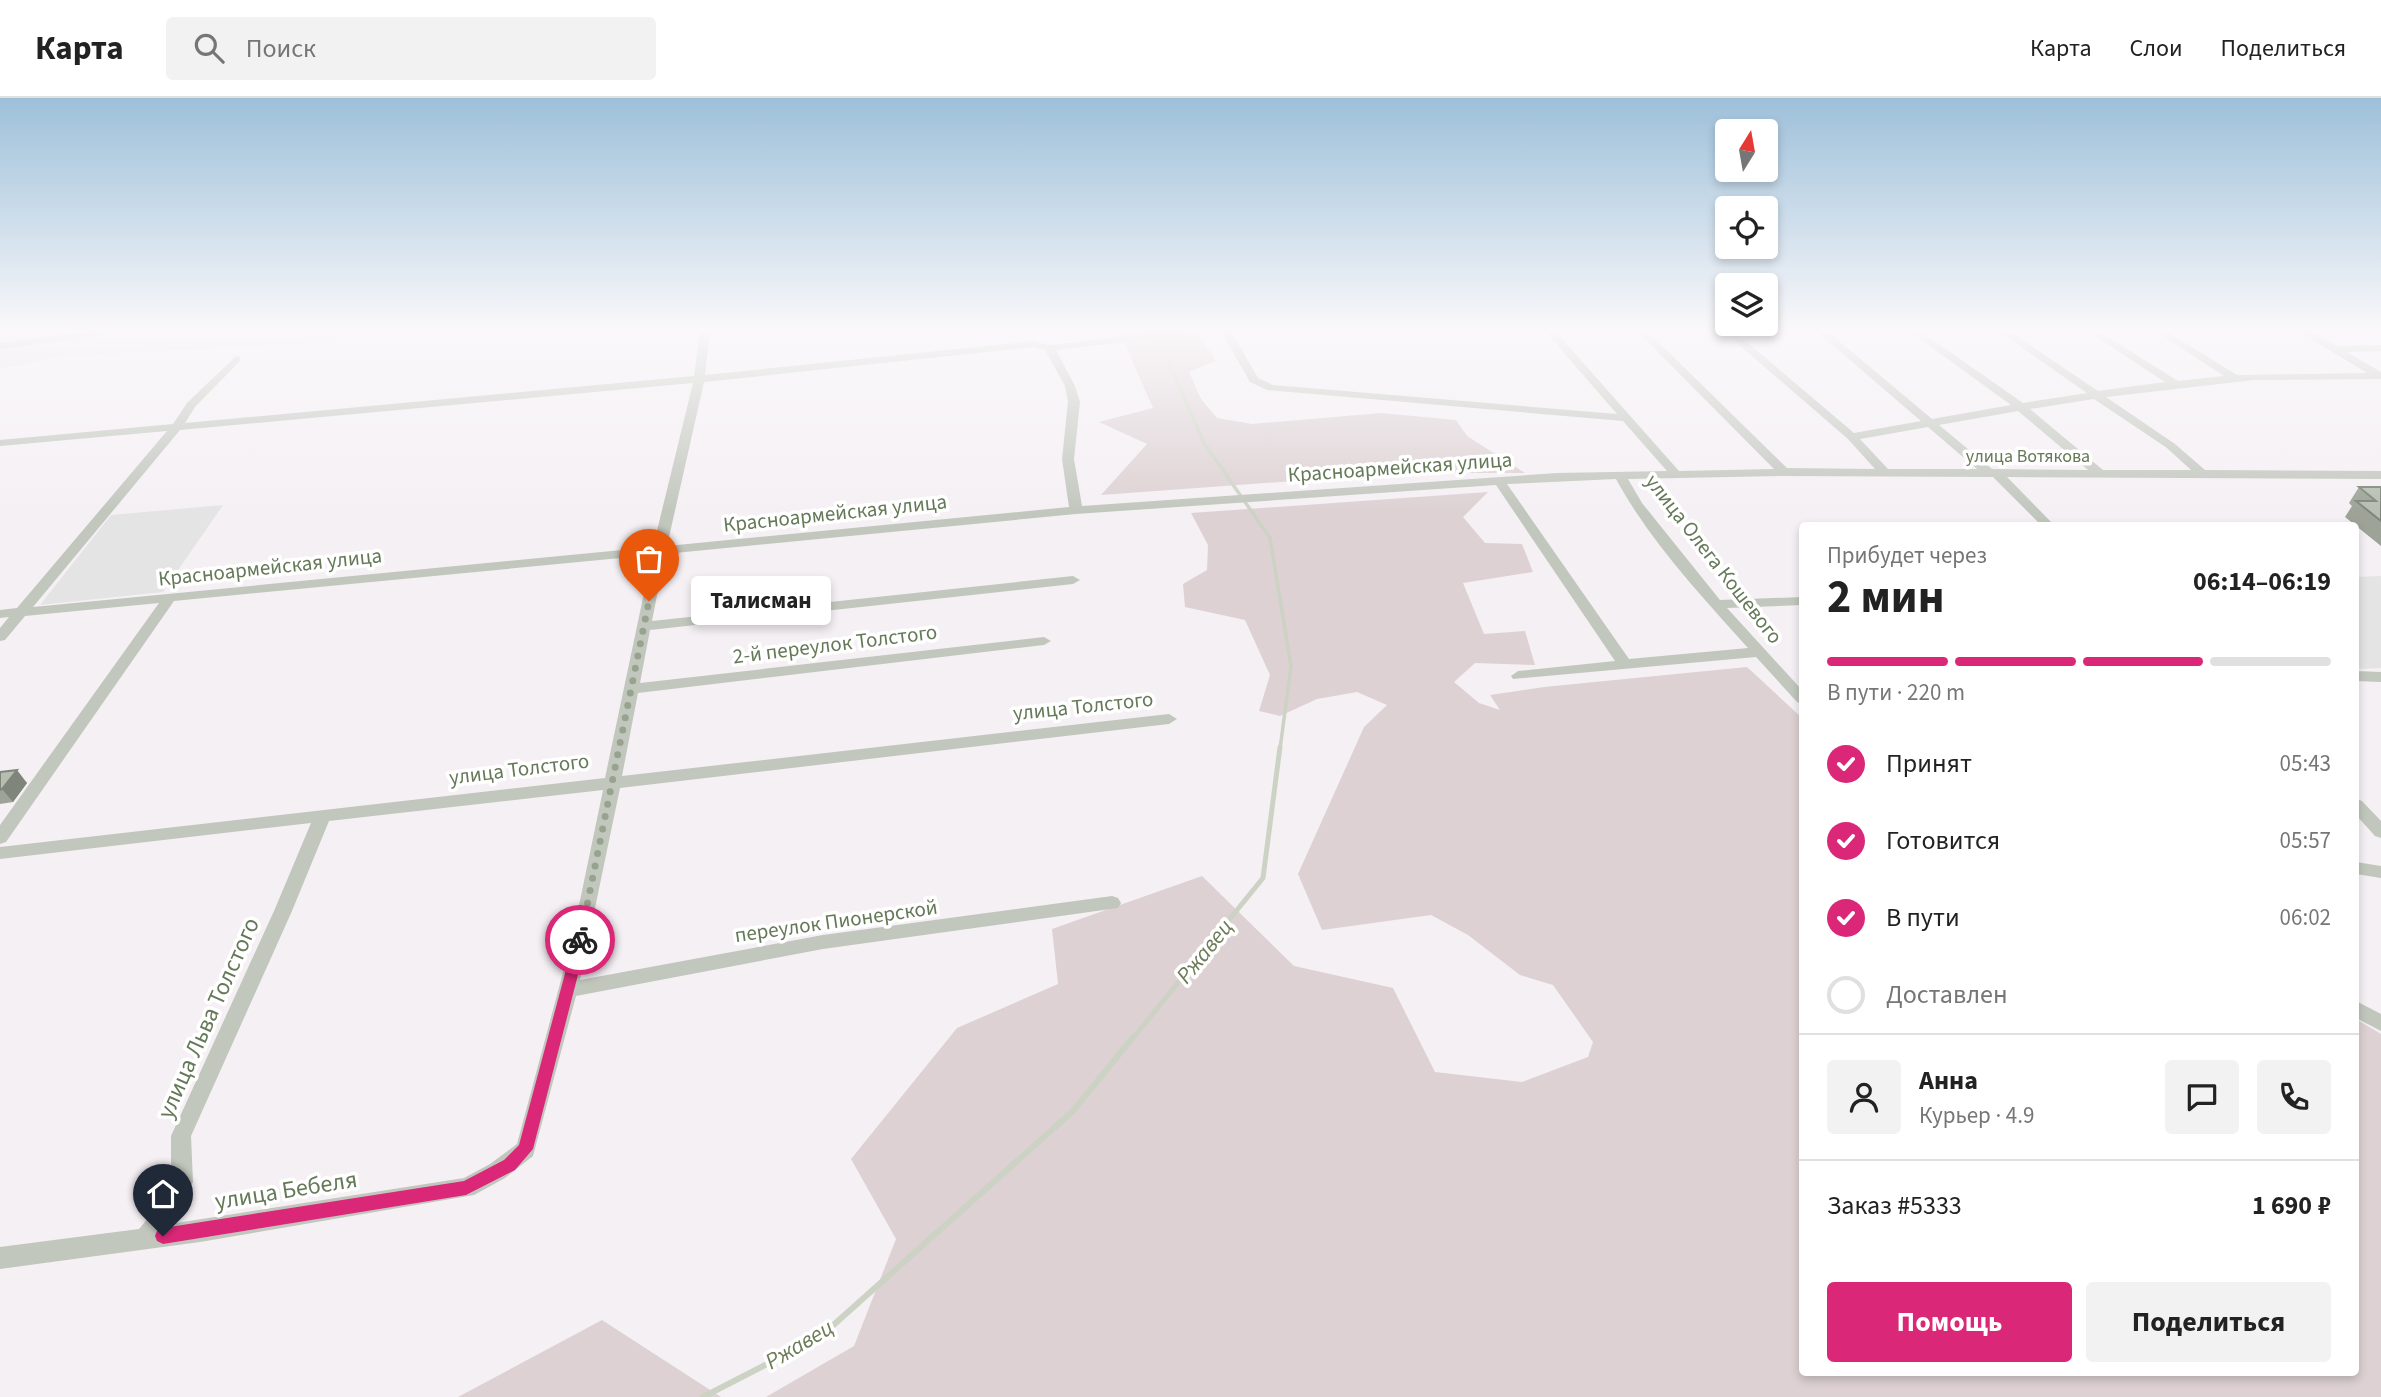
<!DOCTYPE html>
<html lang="ru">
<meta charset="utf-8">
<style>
body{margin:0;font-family:"Source Sans 3",sans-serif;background:#f2f2f2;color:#222;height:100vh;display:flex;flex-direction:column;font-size:26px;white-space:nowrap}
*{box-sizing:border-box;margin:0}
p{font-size:23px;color:#767676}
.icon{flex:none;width:38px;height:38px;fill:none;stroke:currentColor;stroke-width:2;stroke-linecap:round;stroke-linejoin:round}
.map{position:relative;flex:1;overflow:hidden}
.sheet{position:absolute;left:1799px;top:424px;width:560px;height:854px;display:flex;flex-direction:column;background:#fff;border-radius:7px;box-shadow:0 4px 10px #0003}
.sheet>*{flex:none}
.needle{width:46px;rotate:11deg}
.tools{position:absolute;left:1715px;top:21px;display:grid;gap:14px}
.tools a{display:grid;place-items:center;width:63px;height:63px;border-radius:7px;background:#fff;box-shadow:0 4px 10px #0003;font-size:35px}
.pin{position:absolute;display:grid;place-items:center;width:60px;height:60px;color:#fff;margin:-72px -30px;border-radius:50% 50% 50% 0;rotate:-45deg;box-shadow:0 0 7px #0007}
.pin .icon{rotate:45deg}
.courier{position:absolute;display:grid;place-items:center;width:70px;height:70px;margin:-35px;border:5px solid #db2777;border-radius:50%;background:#fff;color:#222;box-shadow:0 2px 9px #0007}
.bubble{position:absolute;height:49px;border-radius:7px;background:#fff;box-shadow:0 4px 10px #0003;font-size:23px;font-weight:700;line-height:49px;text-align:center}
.head em{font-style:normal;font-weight:700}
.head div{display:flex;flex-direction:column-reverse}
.head{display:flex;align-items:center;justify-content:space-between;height:119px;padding:0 28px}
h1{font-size:46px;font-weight:700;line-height:52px}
.bar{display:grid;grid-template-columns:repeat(4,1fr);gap:10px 7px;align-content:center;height:84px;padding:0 28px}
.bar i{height:9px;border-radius:5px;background:#e0e0e0}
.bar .on{background:#db2777}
.bar p{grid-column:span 4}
.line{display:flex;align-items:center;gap:18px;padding:0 28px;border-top:2px solid #e0e0e0}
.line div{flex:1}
.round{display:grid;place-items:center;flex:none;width:74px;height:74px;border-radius:7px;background:#f2f2f2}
ol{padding:0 28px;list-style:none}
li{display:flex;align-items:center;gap:21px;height:77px}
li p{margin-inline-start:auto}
li .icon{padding:7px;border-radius:50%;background:#db2777;color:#fff;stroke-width:4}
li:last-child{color:#767676}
li i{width:38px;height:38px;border:4px solid #e0e0e0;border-radius:50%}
.action{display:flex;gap:14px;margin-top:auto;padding:14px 28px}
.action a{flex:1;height:80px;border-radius:7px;background:#db2777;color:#fff;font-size:28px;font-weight:700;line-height:80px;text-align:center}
.action a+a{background:#f2f2f2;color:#222}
header{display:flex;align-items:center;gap:42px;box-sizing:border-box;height:98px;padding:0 35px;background:#fff;border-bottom:2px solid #e0e0e0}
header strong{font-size:33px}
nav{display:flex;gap:38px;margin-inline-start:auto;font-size:24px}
.search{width:490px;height:63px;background:#f2f2f2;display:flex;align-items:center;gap:18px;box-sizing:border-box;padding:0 24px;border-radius:7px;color:#767676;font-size:26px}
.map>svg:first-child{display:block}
.built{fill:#e5e4e5}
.green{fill:#ddd1d3}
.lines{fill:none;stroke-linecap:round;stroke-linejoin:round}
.stream-far2{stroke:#ccd3c4;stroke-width:3.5}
.stream-far1{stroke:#ccd3c4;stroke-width:5}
.stream{stroke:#ccd3c4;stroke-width:6}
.minor{fill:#c2c7be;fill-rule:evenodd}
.wall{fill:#9da397}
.shaded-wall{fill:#7f857b}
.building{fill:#b6beb0;stroke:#7f857b;stroke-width:2}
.route{fill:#db2777}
.done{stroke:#97a38f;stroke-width:7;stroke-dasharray:0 12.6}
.labels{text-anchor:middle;stroke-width:7;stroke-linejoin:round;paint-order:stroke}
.far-street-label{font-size:18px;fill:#657958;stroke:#fff}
.street-label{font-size:21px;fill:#657958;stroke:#fff}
.water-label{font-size:23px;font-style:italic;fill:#6b7b57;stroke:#fff}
.near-street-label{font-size:24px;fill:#657958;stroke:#fff}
</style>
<header>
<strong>Карта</strong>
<div class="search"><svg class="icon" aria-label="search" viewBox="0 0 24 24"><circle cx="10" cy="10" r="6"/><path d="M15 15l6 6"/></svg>Поиск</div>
<nav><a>Карта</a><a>Слои</a><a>Поделиться</a></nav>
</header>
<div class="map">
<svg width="2381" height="1299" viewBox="0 0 2381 1299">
<rect width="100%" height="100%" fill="#f5f0f4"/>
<path class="built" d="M0,233H386L304,246L65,258L0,271Z
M223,407L163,494L40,507L111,417Z
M2381,478V570L2356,571V479Z"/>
<path class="green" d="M1119,233H1196L1216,263L1189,274L1201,301L1217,320L1252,326L1381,315L1456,322L1467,338L1525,375H1403L1101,397L1147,346L1099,324L1153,310Z
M1488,394L1463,419L1485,445L1522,446L1533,474L1463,485L1484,536L1525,533L1535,567L1475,565L1454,584L1479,605L1500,612L1490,597L1544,589L1747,569L1802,620V1274H2356V921L2381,936V1299H766L854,1248L896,1141L851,1061L957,930L1058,886L1052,831L1202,778L1294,868L1393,890L1435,974L1522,984L1588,959L1593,944L1553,887L1520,877L1468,837L1431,817L1322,832L1298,776L1364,629L1387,607L1357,594L1317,601L1280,618L1259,613L1270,577L1245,522L1185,509L1183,486L1207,472L1208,447L1191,415Z
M602,1222L721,1299H458Z"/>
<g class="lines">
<path class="stream-far2" d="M1155,233L1204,345L1270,440L1291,568L1280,651"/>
<path class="stream-far1" d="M1133,940L1263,780L1280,649"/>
<path class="stream" d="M703,1299L820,1239L1073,1013L1134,938"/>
<path class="minor" d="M90,233H114L109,236L0,251V245Z
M700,233H710L705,277L1034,243L1049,247L1175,233H1202L1197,236L1056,252L1075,288L1080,304L1074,361L1082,408L1557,375L1667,373L1623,323L1267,292L1250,284L1221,233H1231L1258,280L1273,287L1617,316L1545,233H1555L1679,373L1774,371L1637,233H1647L1787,370L1875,371L1848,341L1723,233H1734L1854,335L1921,323L1816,233H1827L1932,321L2011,307L1909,233H1920L2023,305L2087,295L1998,233H2009L2098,293L2165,284L2087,233H2098L2178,283L2224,278L2155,233H2166L2237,277L2367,275L2298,233H2310L2337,248L2381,247V253L2347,254L2381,274V281L2254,282L2106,299L2175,346L2205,372L2381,373V381L2007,379L2054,427H2041L1993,379L1784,378L1628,381L1642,405L1720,502L1802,499V507L1727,510L1802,592V606L1797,604L1756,559L1513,581L1511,578L1518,573L1615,563L1496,387L1076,416L665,456L652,523L1073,478L1080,482L1073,486L650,532L640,585L1044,539L1051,543L1044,547L638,595L622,678L1169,616L1177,621L1169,626L620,690L580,882L823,837L1112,798L1118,800L1121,805L1118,810L823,851L576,898L533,1058L505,1080L474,1097L200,1144L0,1171V1149L139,1131L154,1113L171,1084V1038L274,813L311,725L0,761V749L605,680L652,457L174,503L6,744L0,746V727L159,505L25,518L5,542L0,543V530L9,519L0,520V512L17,510L167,333L0,348V342L173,326L187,305L236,258L240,259V263L195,309L185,325L694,278ZM1034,249L1045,252L1065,288L1068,304L1062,361L1069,409L667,448L704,284ZM693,285L653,449L33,509L180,332ZM2094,301L2167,350L2191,372H2103L2030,311ZM2018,313L2088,372L1992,371L1939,327ZM1928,329L1977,371H1888L1860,341ZM1616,381C1649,442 1702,499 1748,550L1629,561L1507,386ZM603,692L572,841L517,1046L490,1066L464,1080L170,1126L193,1084L191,1038L292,813L329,723Z
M2356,573L2381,574V584L2356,583Z
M2356,701L2362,703L2381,723V740L2375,738L2356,717Z
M2356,764L2381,768V780L2356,776Z
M2356,903L2381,916V933L2356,920Z"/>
</g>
<path class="wall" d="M2359,389H2381V448L2345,419L2352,408L2349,405Z
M0,674L27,685L13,704L0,706Z"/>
<path class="shaded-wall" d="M17,672L27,685L13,704L2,691Z"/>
<path class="building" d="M2359,389H2381V423L2356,403H2376Z
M17,672L2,691L0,692V674Z"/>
<linearGradient id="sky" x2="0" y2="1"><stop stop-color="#9dc0da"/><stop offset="0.56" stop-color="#faf8fa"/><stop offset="1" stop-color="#faf8fa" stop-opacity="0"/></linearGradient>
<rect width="2381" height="414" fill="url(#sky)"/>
<path class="route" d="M580,837L587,842L533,1051L515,1072L466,1097L163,1146L157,1143L155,1138L157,1133L163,1130L464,1083L504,1062L519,1047L574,842Z"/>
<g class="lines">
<path class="done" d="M580,842L649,503"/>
</g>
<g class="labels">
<g class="far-street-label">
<text x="2028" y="364">улица Вотякова</text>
</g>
<g class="street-label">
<text transform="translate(1400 369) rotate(-4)" y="7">Красноармейская улица</text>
<text transform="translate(835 415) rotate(-6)" y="7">Красноармейская улица</text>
<text transform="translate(1714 461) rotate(52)" y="7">улица Олега Кошевого</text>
<text transform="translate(270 469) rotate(-6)" y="7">Красноармейская улица</text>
<text transform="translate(835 546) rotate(-7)" y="7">2-й переулок Толстого</text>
<text transform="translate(1083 608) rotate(-6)" y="7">улица Толстого</text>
<text transform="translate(519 671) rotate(-7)" y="7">улица Толстого</text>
<text transform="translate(836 823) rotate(-8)" y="7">переулок Пионерской</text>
</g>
<g class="water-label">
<text transform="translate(1204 853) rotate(-51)" y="8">Ржавец</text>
<text transform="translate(799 1246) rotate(-31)" y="8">Ржавец</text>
</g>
<g class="near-street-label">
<text transform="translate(208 920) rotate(-66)" y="8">улица Льва Толстого</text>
<text transform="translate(286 1092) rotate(-9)" y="8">улица Бебеля</text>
</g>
</g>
</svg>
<div class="tools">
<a><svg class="needle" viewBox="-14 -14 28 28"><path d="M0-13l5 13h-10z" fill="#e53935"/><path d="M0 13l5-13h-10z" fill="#767676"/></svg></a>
<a><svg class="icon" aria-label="locate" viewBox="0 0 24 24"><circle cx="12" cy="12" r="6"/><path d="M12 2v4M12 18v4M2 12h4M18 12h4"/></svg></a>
<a><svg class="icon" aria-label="layers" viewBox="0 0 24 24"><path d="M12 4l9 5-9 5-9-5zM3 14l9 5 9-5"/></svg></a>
</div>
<div class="pin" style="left:649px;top:503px;background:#ea580c"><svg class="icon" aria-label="bag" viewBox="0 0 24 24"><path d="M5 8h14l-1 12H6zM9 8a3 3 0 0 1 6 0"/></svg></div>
<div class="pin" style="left:163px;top:1138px;background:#1f2937"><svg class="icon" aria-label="home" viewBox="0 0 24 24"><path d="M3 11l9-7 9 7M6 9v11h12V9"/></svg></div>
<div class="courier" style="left:580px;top:842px"><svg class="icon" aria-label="bike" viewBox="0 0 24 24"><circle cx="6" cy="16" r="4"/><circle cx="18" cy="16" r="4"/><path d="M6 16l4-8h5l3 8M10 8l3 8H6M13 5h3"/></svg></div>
<div class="bubble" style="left:691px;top:478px;width:140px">Талисман</div>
<section class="sheet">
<div class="head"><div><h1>2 мин</h1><p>Прибудет через</p></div><em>06:14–06:19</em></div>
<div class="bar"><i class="on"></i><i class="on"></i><i class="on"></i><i></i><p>В пути · 220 m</p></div>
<ol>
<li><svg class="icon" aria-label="check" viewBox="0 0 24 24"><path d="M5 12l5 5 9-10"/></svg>Принят<p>05:43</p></li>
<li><svg class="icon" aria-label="check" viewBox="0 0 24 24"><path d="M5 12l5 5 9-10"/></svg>Готовится<p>05:57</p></li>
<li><svg class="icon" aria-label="check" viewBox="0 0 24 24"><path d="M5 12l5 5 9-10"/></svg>В пути<p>06:02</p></li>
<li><i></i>Доставлен</li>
</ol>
<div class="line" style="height:126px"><a class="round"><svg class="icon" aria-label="person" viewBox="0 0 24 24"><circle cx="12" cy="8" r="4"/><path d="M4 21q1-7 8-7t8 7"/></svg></a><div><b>Анна</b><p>Курьер · 4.9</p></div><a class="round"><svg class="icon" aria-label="chat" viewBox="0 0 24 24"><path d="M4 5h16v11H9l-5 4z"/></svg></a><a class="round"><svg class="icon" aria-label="phone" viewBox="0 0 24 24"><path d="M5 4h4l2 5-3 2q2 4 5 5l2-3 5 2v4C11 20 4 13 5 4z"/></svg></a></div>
<div class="line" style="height:91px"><div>Заказ #5333</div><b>1 690 ₽</b></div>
<div class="action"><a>Помощь</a><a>Поделиться</a></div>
</section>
</div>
